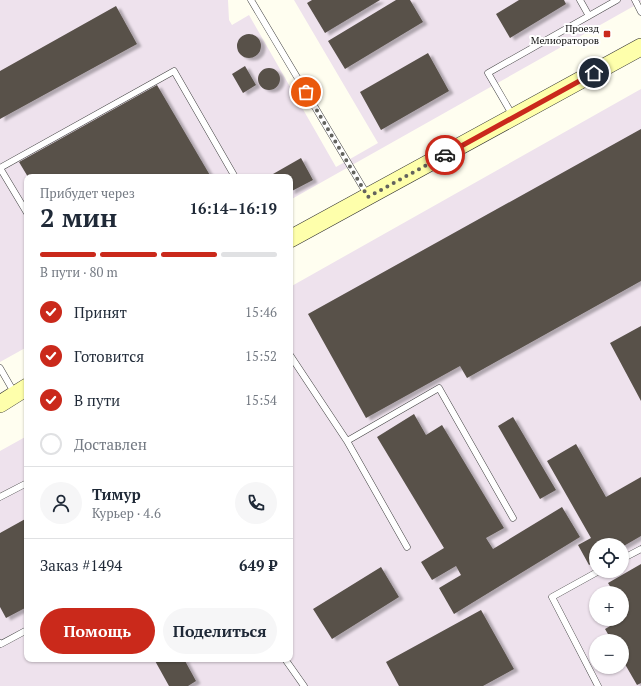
<!DOCTYPE html>
<html lang="ru">
<meta charset="utf-8">
<style>
body{margin:0;font-family:"PT Serif",serif;background:#f6f6f7;color:#1f2937;height:100vh;display:flex;flex-direction:column;font-size:15px;white-space:nowrap}
*{box-sizing:border-box;margin:0}
p{font-size:13px;color:#747a83}
.icon{flex:none;width:22px;height:22px;fill:none;stroke:currentColor;stroke-width:2;stroke-linecap:round;stroke-linejoin:round}
.map{position:relative;flex:1;overflow:hidden}
.panel{position:absolute;left:24px;top:174px;width:269px;height:488px;display:flex;flex-direction:column;background:#fff;border-radius:8px;box-shadow:0 1px 3px #0004}
.panel>*{flex:none}
.fabs{position:absolute;left:589px;top:538px;display:grid;gap:8px}
.fabs a{display:grid;place-items:center;width:40px;height:40px;border-radius:50%;background:#fff;box-shadow:0 1px 3px #0004;font-size:20px}
.pin{position:absolute;display:grid;place-items:center;width:34px;height:34px;color:#fff;margin:-17px;border:2px solid #fff;border-radius:50%;box-shadow:0 1px 4px #0007}
.courier{position:absolute;display:grid;place-items:center;width:40px;height:40px;margin:-20px;border:3px solid #ca291b;border-radius:50%;background:#fff;color:#222;box-shadow:0 1px 5px #0007}
.head em{font-style:normal;font-weight:700}
.head div{display:flex;flex-direction:column-reverse}
.head{display:flex;align-items:center;justify-content:space-between;height:68px;padding:0 16px}
h1{font-size:26px;font-weight:700;line-height:30px}
.bar{display:grid;grid-template-columns:repeat(4,1fr);gap:6px 4px;align-content:center;height:48px;padding:0 16px}
.bar i{height:5px;border-radius:3px;background:#e0e1e3}
.bar .active{background:#ca291b}
.bar p{grid-column:span 4}
.line{display:flex;align-items:center;gap:10px;padding:0 16px;border-top:1px solid #e0e1e3}
.line div{flex:1}
.round{display:grid;place-items:center;flex:none;width:42px;height:42px;border-radius:21px;background:#f6f6f7}
ol{padding:0 16px;list-style:none}
li{display:flex;align-items:center;gap:12px;height:44px}
li p{margin-inline-start:auto}
li .icon{padding:4px;border-radius:50%;background:#ca291b;color:#fff;stroke-width:4}
li:last-child{color:#747a83}
li i{width:22px;height:22px;border:2px solid #e0e1e3;border-radius:50%}
.button{display:flex;gap:8px;margin-top:auto;padding:8px 16px}
.button a{flex:1;height:46px;border-radius:24px;background:#ca291b;color:#fff;font-size:16px;font-weight:700;line-height:46px;text-align:center}
.button a+a{background:#f6f6f7;color:#1f2937}
.map>svg:first-child{display:block}
.industrial{fill:#eee2ed;fill-rule:evenodd}
.building{fill:#58514a;filter:url(#shadow)}
.lines{fill:none;stroke-linecap:round;stroke-linejoin:round}
.lane-casing{stroke:#414141;stroke-width:7}
.secondary-casing{stroke:#303030;stroke-width:18}
.lane{stroke:#fff;stroke-width:6}
.secondary{stroke:#feffab;stroke-width:17}
.done{stroke:#62625d;stroke-width:4;stroke-dasharray:0 7.2}
.route{stroke:#ca291b;stroke-width:5}
.poi-dot{fill:#ca291b;stroke:#fff;stroke-width:1.5}
.labels{text-anchor:middle;stroke-width:4;stroke-linejoin:round;paint-order:stroke}
.poi-label{font-size:10px;fill:#0e0e0e;stroke:#fff;text-anchor:end}
</style>
<div class="map">
<svg width="641" height="686" viewBox="0 0 641 686">
<defs>
<filter id="shadow"><feDropShadow dx="4.5" dy="2.5" stdDeviation="1" flood-color="#0004"/></filter>
</defs>
<rect width="100%" height="100%" fill="#fffef0"/>
<path class="industrial" d="M0,0H228L229,20L232,25L249,15L336,167L378,143L294,0H641V2L290,200V177H27V347L0,362Z
M641,89V686H0V451L27,436V659H290V287ZM596,545H622V571H596ZM596,593H622V619H596ZM596,641H622V667H596Z"/>
<path class="building" d="M312,0H380L325,33L307,3Z
M396,0H410L423,22L345,69L328,41Z
M519,0H564L566,4L510,38L496,14Z
M116,6L137,44L0,119V71Z
M237 46a12 12 0 1 1 24 0a12 12 0 1 1-24 0Z
M428,53L449,91L381,130L360,92Z
M245,66L256,85L243,93L232,74Z
M258 79a11 11 0 1 1 22 0a11 11 0 1 1-22 0Z
M157,85L211,177H28L19,162Z
M641,129V281L467,378L460,366L366,418L308,314Z
M301,158L313,180L290,192V177H274L273,174Z
M641,326V401L610,343Z
M414,414L426,435L442,425L504,528L486,538L493,549L562,507L580,537L454,614L439,588L461,575L456,566L432,580L421,562L444,548L377,437Z
M513,417L556,490L540,499L498,426Z
M576,444L606,497L641,477V536L622,547V545H596V561L589,565L578,545L591,538L547,461Z
M27,518V607L6,618L0,607V533Z
M641,564V683L637,685L622,659V641H612L605,629L627,616L622,607V593H614L608,583Z
M381,567L399,597L332,639L313,609Z
M481,610L514,669L483,686H399L386,662Z
M154,659H184L196,681L188,686H169Z"/>
<g class="lines">
<g class="lane-casing">
<path id="lane" d="M251,0L368,196
M580,0L589,16
M635,0L641,12
M513,116L488,73L617,0
M0,168L174,71L235,177
M0,168L27,213
M290,355L347,441L407,547
M0,368L15,394
M347,441L439,388L513,518
M0,497L27,483
M622,559L641,549
M0,643L1,644L27,630
M285,659L304,686
M598,686L552,597L599,571"/>
</g>
<g class="secondary-casing">
<path id="secondary" d="M290,239L641,47
M0,404L27,387"/>
</g>
<use href="#lane" class="lane"/>
<use href="#secondary" class="secondary"/>
</g>
<g class="lines">
<path class="done" d="M306,92L368,197L445,155"/>
<path class="route" d="M445,155L594,73"/>
</g>
<rect class="poi-dot" x="603" y="30" width="8" height="8" rx="2"/>
<g class="labels">
<g class="poi-label">
<text x="599" y="32">Проезд<tspan x="599" dy="12">Мелиораторов</tspan></text>
</g>
</g>
</svg>
<div class="fabs">
<a><svg class="icon" aria-label="locate" viewBox="0 0 24 24"><circle cx="12" cy="12" r="6"/><path d="M12 2v4M12 18v4M2 12h4M18 12h4"/></svg></a>
<a>+</a>
<a>−</a>
</div>
<div class="pin" style="left:306px;top:92px;background:#ea580c"><svg class="icon" aria-label="bag" viewBox="0 0 24 24"><path d="M5 8h14l-1 12H6zM9 8a3 3 0 0 1 6 0"/></svg></div>
<div class="pin" style="left:594px;top:73px;background:#1f2937"><svg class="icon" aria-label="home" viewBox="0 0 24 24"><path d="M3 11l9-7 9 7M6 9v11h12V9"/></svg></div>
<div class="courier" style="left:445px;top:155px"><svg class="icon" aria-label="car" viewBox="0 0 24 24"><path d="M5 17H2v-5l4-1 3-4h7l3 4 3 1v5h-3M9 17h6M6 11h13"/><circle cx="7" cy="17" r="2"/><circle cx="17" cy="17" r="2"/></svg></div>
<section class="panel">
<div class="head"><div><h1>2 мин</h1><p>Прибудет через</p></div><em>16:14–16:19</em></div>
<div class="bar"><i class="active"></i><i class="active"></i><i class="active"></i><i></i><p>В пути · 80 m</p></div>
<ol>
<li><svg class="icon" aria-label="check" viewBox="0 0 24 24"><path d="M5 12l5 5 9-10"/></svg>Принят<p>15:46</p></li>
<li><svg class="icon" aria-label="check" viewBox="0 0 24 24"><path d="M5 12l5 5 9-10"/></svg>Готовится<p>15:52</p></li>
<li><svg class="icon" aria-label="check" viewBox="0 0 24 24"><path d="M5 12l5 5 9-10"/></svg>В пути<p>15:54</p></li>
<li><i></i>Доставлен</li>
</ol>
<div class="line" style="height:72px"><a class="round"><svg class="icon" aria-label="person" viewBox="0 0 24 24"><circle cx="12" cy="8" r="4"/><path d="M4 21q1-7 8-7t8 7"/></svg></a><div><b>Тимур</b><p>Курьер · 4.6</p></div><a class="round"><svg class="icon" aria-label="phone" viewBox="0 0 24 24"><path d="M5 4h4l2 5-3 2q2 4 5 5l2-3 5 2v4C11 20 4 13 5 4z"/></svg></a></div>
<div class="line" style="height:52px"><div>Заказ #1494</div><b>649 ₽</b></div>
<div class="button"><a>Помощь</a><a>Поделиться</a></div>
</section>
</div>
